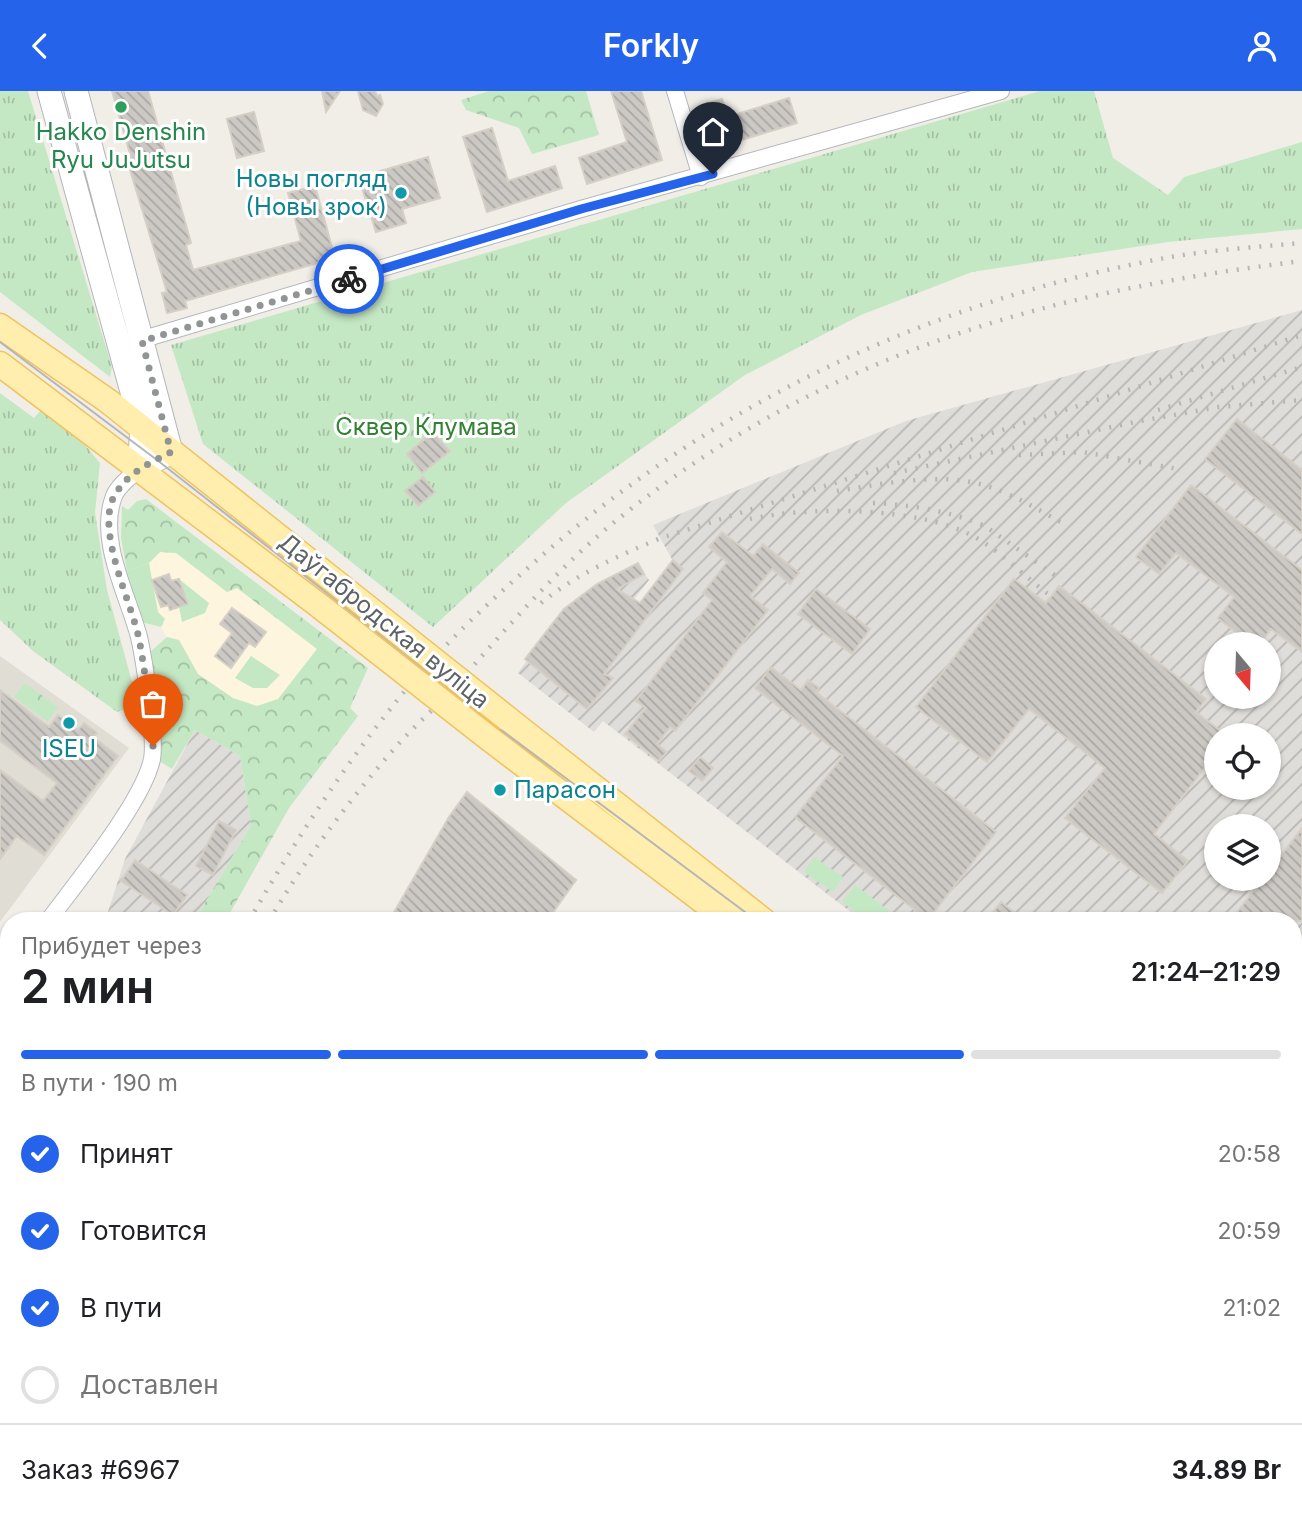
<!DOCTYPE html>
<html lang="ru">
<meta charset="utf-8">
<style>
body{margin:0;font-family:Inter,sans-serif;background:#f6f6f6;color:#202124;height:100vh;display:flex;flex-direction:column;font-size:26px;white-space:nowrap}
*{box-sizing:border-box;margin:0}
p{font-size:23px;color:#757577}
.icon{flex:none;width:38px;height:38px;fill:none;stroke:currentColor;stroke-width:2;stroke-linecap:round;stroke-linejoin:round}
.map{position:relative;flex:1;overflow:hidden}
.sheet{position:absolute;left:0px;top:821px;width:1302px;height:618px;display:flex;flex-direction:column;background:#fff;border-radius:28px 28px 0 0;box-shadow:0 2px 5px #0004}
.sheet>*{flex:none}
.needle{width:46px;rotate:161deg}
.controls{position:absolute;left:1204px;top:541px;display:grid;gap:14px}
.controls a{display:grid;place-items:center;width:77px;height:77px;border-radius:50%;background:#fff;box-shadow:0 2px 5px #0004;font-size:35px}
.pin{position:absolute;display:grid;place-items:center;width:60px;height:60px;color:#fff;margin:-72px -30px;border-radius:50% 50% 50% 0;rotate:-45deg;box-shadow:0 0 7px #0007}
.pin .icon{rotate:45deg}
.courier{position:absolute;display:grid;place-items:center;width:70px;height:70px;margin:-35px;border:5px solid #2563eb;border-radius:50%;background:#fff;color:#222;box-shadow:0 2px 9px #0007}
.head em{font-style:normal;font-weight:600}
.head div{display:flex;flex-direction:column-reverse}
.head{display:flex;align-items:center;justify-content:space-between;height:119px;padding:0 21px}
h1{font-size:46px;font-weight:600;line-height:52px}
.bar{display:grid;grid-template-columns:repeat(4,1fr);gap:10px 7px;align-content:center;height:84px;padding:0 21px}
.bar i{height:9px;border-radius:5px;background:#e0e0e0}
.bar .current{background:#2563eb}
.bar p{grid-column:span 4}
.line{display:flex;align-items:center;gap:18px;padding:0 21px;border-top:2px solid #e0e0e0}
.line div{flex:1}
ol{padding:0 21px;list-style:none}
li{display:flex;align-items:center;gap:21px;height:77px}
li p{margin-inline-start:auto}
li .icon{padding:7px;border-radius:50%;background:#2563eb;color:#fff;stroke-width:4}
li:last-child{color:#757577}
li i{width:38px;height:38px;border:4px solid #e0e0e0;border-radius:50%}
header{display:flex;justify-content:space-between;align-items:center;height:91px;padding:0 21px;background:#2563eb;color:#fff;font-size:32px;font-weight:600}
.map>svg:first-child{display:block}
.commercial{fill:#fef5de}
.industrial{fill:url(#industrial-furrows);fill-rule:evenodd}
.education{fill:#e0ddd5}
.green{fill:#c5e8c4}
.forest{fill:url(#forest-crowns)}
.park{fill:url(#park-tufts)}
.building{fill:url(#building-back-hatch);stroke:#d5cfc5;stroke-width:2}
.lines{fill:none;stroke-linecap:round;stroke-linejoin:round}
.minor-casing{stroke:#b4b7bb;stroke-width:18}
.secondary-casing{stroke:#b3b7bb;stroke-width:25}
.primary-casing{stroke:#f2c25e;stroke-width:27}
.minor{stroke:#fff;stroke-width:16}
.secondary{stroke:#fff;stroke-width:23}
.primary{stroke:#ffeead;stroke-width:24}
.tram{stroke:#b5b6b7;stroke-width:2}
.rail{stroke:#b5b6b7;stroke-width:4.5;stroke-dasharray:2 9;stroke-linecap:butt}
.primary-bridge-casing{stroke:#f2c25e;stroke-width:27;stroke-linecap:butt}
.primary-bridge{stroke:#ffeead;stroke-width:24}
.done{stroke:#919494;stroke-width:7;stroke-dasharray:0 12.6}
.route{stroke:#2563eb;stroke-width:9}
.leisure-dot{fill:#2e9e5b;stroke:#fff;stroke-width:2.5}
.culture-dot{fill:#0f9aa8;stroke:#fff;stroke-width:2.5}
.labels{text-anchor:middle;stroke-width:6;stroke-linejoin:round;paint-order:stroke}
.leisure-label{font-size:24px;fill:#27864d;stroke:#fff}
.culture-label{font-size:24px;fill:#0d838f;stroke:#fff;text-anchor:end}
.park-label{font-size:24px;fill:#338133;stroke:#fff}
.street-label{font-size:24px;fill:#5e6367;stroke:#fff}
</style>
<header><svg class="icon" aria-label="back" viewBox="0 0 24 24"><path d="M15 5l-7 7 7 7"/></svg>Forkly<svg class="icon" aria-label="person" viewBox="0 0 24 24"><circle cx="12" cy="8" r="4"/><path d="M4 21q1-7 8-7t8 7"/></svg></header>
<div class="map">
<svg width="1302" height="1438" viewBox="0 0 1302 1438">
<defs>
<pattern id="industrial-furrows" width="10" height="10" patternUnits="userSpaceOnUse" patternTransform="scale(1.75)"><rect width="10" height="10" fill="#dfddd9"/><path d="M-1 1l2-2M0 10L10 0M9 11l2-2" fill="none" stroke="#b8b7b4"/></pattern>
<pattern id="forest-crowns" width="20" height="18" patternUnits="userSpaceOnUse" patternTransform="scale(1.75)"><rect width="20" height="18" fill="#c5e8c4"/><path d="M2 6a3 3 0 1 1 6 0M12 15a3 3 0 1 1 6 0" fill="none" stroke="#a3c0a3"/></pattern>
<pattern id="park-tufts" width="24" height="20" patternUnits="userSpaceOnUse" patternTransform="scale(1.75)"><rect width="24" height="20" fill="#c5e8c4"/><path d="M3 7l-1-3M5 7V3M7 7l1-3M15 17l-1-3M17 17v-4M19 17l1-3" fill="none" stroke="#a3c0a3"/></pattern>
<pattern id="building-back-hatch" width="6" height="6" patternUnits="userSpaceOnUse" patternTransform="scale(1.75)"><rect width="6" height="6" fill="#ccc9c4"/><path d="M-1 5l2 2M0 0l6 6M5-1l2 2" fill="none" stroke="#a9a7a3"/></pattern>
</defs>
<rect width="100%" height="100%" fill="#f0eee7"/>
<path class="commercial" d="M160,461L176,462L227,501L237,497L317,558L278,608L257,615L233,607L198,583L179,549L167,546L161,536L164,533L158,521L149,485V472Z"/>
<path class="industrial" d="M1302,219V1022L1293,1015V830L861,829L603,630L594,641L518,582L563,518L597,493L638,472L649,489L594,560L556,592L571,604L673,470L653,434L906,330ZM1216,553H1269V606H1216ZM1216,644H1269V696H1216ZM1216,735H1269V788H1216Z
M195,639L240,665L251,734L195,829L105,830L125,768Z
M0,917L9,923V1006L0,1020Z
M1297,1375L1302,1378V1438H28L32,1430H1293V1380Z"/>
<path class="education" d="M0,565L129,657L0,831Z
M1293,1015L1302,1022V1136L1293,1148Z"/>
<path class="green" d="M149,472L158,521L165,528L161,536L141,531L127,480Z
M179,488L209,512L205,522L182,531L179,516L188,513Z
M251,565L280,584L267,597H253L235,587Z
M814,766L843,786L833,801L804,781Z
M855,794L892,822L886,829H867L842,811Z"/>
<path class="forest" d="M489,0H586L599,44L532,63L519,37L466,19L461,9Z
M146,408L368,577L350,617L358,625L289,717L226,829H195L251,734L240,665L195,639L172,678L159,670L160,625L148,570L150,561L167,546L179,549L198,583L233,607L257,615L278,608L317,558L237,497L227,501L176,462L160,461L149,472L127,480L121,447L122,415L128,419L137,410Z
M25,592L58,616L48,631L14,606Z"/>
<path class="park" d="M0,0H28L112,276L110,286L0,201Z
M1040,0H1094L1113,67L1168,104L1184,86L1302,51V138L1168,151L972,181L861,224L745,284L566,412L433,536L203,353L171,254Z
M0,302L34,327L41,319L85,354L100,372L95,422L107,499L138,613L117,621L33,560L0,529Z"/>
<path class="building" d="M112,0H148L191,152L186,154L193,179L301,150L288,102L315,95L335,167L185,210L187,217L167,222L162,202L167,201L128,72L132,70Z
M322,0H340L326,21Z
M358,0H375L377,5L380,4L383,13L376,25L363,19Z
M611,0H641L662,69L587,93L579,67L627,51Z
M789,7L797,32L712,58L699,15L722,8L728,26Z
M254,21L264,60L237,67L227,28Z
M492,37L508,90L555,75L562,97L487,121L463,46Z
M428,66L440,107L402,118L406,132L376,141L362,97L377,93L374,82Z
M1237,328L1302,379V443L1205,368Z
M433,341L450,360L422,382L407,363Z
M423,386L435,401L418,415L405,400Z
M1191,394L1302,479V561L1271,538L1260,553H1251L1218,527L1234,506L1176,462L1159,483L1136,466Z
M722,441L753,465L763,453L799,482L790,493L772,478L750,505L768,519L675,640L670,636L657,653L667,661L659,670L625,643L646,617L636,610L712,509L703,502L727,471L709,456Z
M673,469L683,478L604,583L613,587L587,618L525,568L564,518L597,493L638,472L644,483L617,498L640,512Z
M169,483L171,490L179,488L188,513L170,519L168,514L161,516L152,489Z
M1014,488L1046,512L1059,495L1206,608L1196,621L1226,644H1216V662L1154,743L1188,770L1162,802L1065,727L1105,677L1029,618L987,671L916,616Z
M816,498L870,538L852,563L798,523Z
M232,517L266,541L255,556L249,552L231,577L215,565L232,542L220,533Z
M771,576L801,599L808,589L819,597L816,601L996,741L928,829L795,726L843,665L755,597Z
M0,599L49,636L58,624L78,639L84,632L97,642L93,646L118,665L44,764L17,745L0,768V679L43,710L57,692L0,650Z
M700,666L713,677L702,690L689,680Z
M467,701L576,789L547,830H389L449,726Z
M219,730L236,739L213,784L196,775Z
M1302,737V830H1230L1263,788H1269V780Z
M135,769L187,804L173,824L121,790Z
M1001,811L1025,830H986Z"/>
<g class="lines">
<g class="minor-casing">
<path id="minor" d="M675,0L701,86
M120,255L581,118L1001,0
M48,830C76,792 143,711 152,668C156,647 144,568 139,546C128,504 97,449 114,405C118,395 131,385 139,378
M0,1174L9,1158"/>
</g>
<g class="secondary-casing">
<path id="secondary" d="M49,0L142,337L139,378
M76,0L171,361L139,378"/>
</g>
<g class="primary-casing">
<path id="primary" d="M0,235L108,310L338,493
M0,273L321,516
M508,628L764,830
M491,649L729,830
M1293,1235L1302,1241
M1293,1286L1302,1294"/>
</g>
<use href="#minor" class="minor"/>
<use href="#secondary" class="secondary"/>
<use href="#primary" class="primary"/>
<path class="tram" d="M0,251L157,369L500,638L757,830
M1293,1262L1302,1269"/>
<path class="rail" d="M1158,319L1302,276
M1019,364L1083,361L1178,378
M894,382L1135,331L1218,316L1302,309
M837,400C872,394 930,384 965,390C1000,395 1034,416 1064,433
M873,412C912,414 949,420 985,435L1060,488
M750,428C809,415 917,416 971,444C998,458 1023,484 1048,503
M541,512C578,482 618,465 661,447L1302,244
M249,830C291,756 338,684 391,617C432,565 480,519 529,476C712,313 924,212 1165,167C1210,159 1256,156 1302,152
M269,830C307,765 352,705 402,649C418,632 436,616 452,599C507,537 561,472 627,421C832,260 1048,201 1302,170
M0,1278L9,1262
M0,1297L9,1281
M0,1318L9,1302
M313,1438L319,1430
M346,1438L353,1430"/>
<g class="primary-bridge-casing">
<path id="primary-bridge" d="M338,493L508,628
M321,516L491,649"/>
</g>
<use href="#primary-bridge" class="primary-bridge"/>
</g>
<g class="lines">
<path class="done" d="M153,655C149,620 146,583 139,548C132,512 93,436 116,402C129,381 150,372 171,361L142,250L349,188"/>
<path class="route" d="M349,188L581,118L713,83"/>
</g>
<circle class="leisure-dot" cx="121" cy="16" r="7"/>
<g class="culture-dot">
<circle cx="401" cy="102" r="7"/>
<circle cx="69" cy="632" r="7"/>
<circle cx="500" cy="699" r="7"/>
</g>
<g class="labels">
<g class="leisure-label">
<text x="121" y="49">Hakko Denshin<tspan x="121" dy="28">Ryu JuJutsu</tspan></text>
</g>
<g class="culture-label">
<text x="387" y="96">Новы погляд<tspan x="387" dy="28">(Новы зрок)</tspan></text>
<text x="69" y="666" text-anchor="middle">ISEU</text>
<text x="514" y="707" text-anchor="start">Парасон</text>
</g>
<g class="park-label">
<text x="426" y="344">Сквер Клумава</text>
</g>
<g class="street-label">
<text transform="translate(384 530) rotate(39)" y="8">Даўгабродская вуліца</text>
</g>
</g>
</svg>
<div class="controls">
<a><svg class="needle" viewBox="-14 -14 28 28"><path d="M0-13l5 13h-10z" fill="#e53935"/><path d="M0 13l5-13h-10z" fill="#757577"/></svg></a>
<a><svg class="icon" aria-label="locate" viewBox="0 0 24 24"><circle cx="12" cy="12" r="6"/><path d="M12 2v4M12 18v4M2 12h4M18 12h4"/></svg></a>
<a><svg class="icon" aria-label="layers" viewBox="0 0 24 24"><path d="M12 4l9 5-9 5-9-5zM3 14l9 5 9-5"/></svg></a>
</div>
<div class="pin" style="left:153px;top:655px;background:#ea580c"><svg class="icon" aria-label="bag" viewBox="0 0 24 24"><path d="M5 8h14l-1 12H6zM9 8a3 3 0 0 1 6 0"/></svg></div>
<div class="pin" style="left:713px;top:83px;background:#1f2937"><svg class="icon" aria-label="home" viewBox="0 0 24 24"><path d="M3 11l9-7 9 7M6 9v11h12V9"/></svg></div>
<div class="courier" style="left:349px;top:188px"><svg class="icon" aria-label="bike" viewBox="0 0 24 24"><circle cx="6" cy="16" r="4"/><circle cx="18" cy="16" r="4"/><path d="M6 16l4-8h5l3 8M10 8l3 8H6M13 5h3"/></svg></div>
<section class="sheet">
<div class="head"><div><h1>2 мин</h1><p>Прибудет через</p></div><em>21:24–21:29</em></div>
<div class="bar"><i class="current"></i><i class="current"></i><i class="current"></i><i></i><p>В пути · 190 m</p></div>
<ol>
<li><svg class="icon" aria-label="check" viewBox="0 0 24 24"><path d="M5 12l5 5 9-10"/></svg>Принят<p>20:58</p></li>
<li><svg class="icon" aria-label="check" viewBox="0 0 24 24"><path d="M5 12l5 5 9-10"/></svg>Готовится<p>20:59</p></li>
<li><svg class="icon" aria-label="check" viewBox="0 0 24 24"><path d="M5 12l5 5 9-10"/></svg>В пути<p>21:02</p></li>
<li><i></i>Доставлен</li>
</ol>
<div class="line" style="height:91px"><div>Заказ #6967</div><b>34.89 Br</b></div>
</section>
</div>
